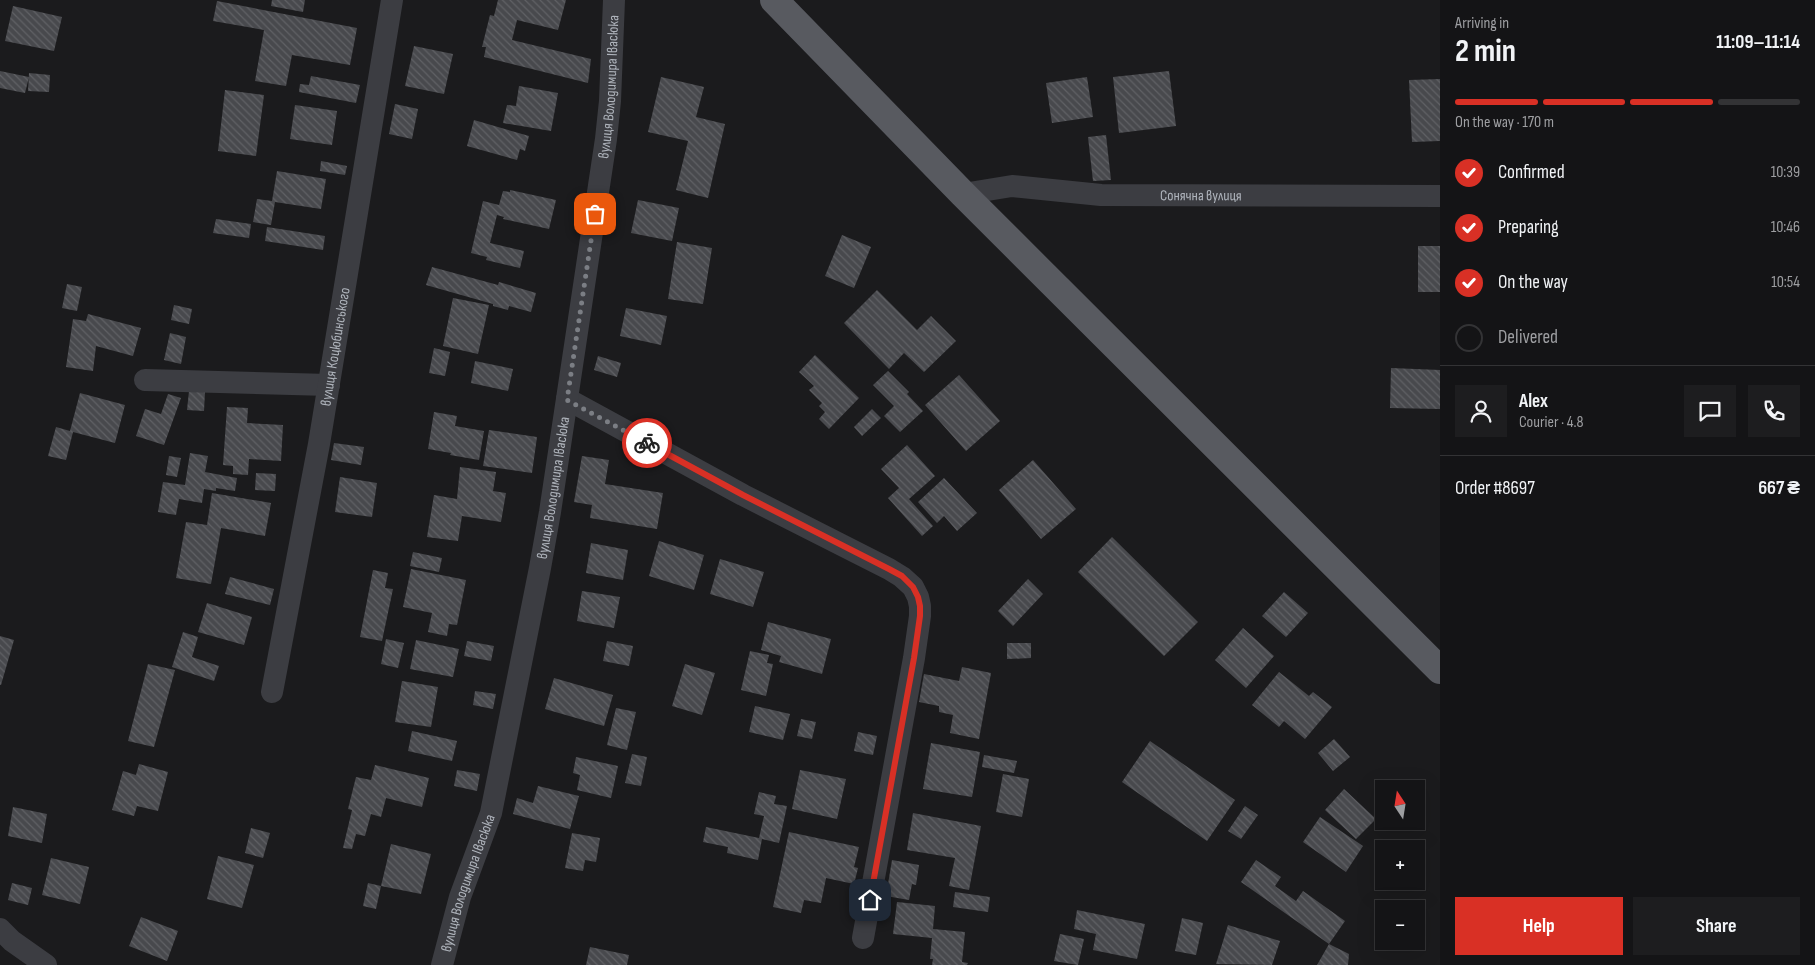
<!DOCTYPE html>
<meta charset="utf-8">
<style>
body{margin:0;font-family:"Sofia Sans Condensed",sans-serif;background:#1d1d1f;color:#f1f3f6;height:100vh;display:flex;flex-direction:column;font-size:19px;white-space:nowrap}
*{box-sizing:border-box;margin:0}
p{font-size:16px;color:#9d9ea1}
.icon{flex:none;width:28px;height:28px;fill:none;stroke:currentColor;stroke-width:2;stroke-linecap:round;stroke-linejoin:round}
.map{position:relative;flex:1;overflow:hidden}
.drawer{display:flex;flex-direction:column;background:#141416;width:375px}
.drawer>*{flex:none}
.needle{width:32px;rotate:348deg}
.controls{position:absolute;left:1375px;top:780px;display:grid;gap:10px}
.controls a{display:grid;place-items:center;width:50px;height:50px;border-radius:0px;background:#141416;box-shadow:0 5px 20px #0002,0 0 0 1px #333335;font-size:25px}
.pin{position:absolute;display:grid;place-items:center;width:42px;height:42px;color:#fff;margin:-21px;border-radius:10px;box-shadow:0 2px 8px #0006}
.courier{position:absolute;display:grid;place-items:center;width:50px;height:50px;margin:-25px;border:4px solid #d93025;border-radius:50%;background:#fff;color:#222;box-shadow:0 1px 6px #0007}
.headline em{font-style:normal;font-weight:700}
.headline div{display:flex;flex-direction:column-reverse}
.headline{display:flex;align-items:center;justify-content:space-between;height:85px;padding:0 15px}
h1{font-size:32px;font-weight:700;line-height:38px}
.bar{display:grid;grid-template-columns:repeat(4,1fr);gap:8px 5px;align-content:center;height:60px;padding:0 15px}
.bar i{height:6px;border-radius:4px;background:#333335}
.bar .selected{background:#d93025}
.bar p{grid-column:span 4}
.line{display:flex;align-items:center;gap:12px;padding:0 15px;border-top:1px solid #333335}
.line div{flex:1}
.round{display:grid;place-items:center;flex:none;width:52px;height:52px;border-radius:0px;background:#1d1d1f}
ol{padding:0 15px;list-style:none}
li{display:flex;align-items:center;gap:15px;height:55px}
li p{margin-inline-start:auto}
li .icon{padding:5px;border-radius:50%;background:#d93025;color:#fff;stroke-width:4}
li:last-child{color:#9d9ea1}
li i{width:28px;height:28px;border:2px solid #333335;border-radius:50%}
.cta{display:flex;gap:10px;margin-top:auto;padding:10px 15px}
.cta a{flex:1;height:58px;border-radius:0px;background:#d93025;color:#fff;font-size:20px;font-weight:700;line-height:58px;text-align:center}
.cta a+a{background:#1d1d1f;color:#f1f3f6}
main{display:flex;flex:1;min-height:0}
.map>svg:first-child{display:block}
.building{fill:url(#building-back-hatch)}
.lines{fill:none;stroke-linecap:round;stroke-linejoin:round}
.street{stroke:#3c3d42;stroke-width:22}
.primary{stroke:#585a60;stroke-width:28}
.done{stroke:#7b7e84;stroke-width:5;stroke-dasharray:0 9}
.route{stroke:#d93025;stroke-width:6}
.labels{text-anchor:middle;stroke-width:5;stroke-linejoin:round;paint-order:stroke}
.street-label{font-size:15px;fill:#aeb3bb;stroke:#161618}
</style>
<main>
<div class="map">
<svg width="1440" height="965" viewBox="0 0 1440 965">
<defs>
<pattern id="building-back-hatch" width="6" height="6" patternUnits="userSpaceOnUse" patternTransform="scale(1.25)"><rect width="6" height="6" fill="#48494d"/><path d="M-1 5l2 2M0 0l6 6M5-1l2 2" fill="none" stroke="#606165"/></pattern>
</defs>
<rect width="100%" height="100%" fill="#1b1b1d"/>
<path class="building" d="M272,0H305L303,12L271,6Z
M498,0H566L558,30L517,20L512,40L591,59L588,83L484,57L486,47H482L490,15L494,16Z
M217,1L357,28L350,65L292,55L286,86L255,81L264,30L213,21Z
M13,6L62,17L54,51L5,41Z
M414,46L453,54L444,94L405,86Z
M0,71L29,77L25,93L0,88Z
M1169,71L1176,126L1119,133L1113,77Z
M29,73L50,75L49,92L28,91Z
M311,76L360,85L356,103L299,92L300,84L309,85Z
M661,77L704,87L696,117L725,124L708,198L676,190L688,141L648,132Z
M1087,77L1093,117L1052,123L1046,83Z
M1440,79V141L1412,142L1409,80Z
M519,86L558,93L551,131L503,123L507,105L516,106Z
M225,90L264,95L256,156L218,151Z
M395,104L418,109L412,139L389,134Z
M295,105L337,111L332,145L290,139Z
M474,120L529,136L525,151L520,149L517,160L467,146Z
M1106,135L1111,180L1093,181L1088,137Z
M321,161L347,166L345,175L320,171Z
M277,171L326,179L321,209L275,202L271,225L253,222L257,199L272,201Z
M510,190L556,200L549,229L503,219L504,217L497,215L490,243L524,251L520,268L486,260L487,257L471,253L483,201L499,205L503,191L510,192Z
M638,200L679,208L672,241L631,233Z
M216,219L251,224L249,238L213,233Z
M267,227L325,236L323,250L265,241Z
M842,235L871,247L854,288L825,276Z
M677,242L712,248L703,304L668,299Z
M1418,246H1440V292H1418Z
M432,267L498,285L499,282L536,293L531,312L509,306L508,310L493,306V304L426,285Z
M67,284L82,287L77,311L62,308Z
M877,290L917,330L931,316L956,341L924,372L904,353L889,369L844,323Z
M453,298L489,305L478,354L443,346Z
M174,305L192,309L189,324L171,320Z
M626,308L667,316L661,345L620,336Z
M88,314L141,328L133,356L96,346L93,371L66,367L73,319L86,321Z
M170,333L186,337L181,364L164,360Z
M434,348L450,352L445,376L429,373Z
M815,355L859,398L829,429L819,419L825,412L819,406L822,403L809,390L814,386L799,372Z
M598,356L621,363L617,377L594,370Z
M475,361L513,369L508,391L471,383Z
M1391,368L1440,370V409L1390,408Z
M888,371L909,392L907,394L923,411L900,432L884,416L894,406L873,385Z
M959,375L1000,421L966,451L925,405Z
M189,391L205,392L204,411L187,410Z
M80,393L125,405L115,443L73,432L66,460L48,456L56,427L70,431Z
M168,394L181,398L164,445L136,436L145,409L161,414Z
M227,407L248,408L247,423L283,425L281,461L249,459L248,475L233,474V466L223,465Z
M872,409L881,418L862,436L854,427Z
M434,412L457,416L455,426L484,431L479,460L450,455L451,453L428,449Z
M489,430L537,437L532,473L483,466Z
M334,443L364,447L361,465L331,460Z
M907,445L935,476L909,499L933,526L922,536L888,498L899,488L881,469Z
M190,453L208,456L205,472L237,478L235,491L216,488V491L204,489L202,503L179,499L176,515L158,512L163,482L185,485Z
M169,456L181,458L177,477L166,475Z
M582,456L609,460L605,484L663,493L657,529L590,518L592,505L574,502Z
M1033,460L1076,509L1041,539L999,490Z
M460,467L496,472L493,491L506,493L501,522L462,516L458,541L427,537L434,495L457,499Z
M256,473L276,474L275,491L255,490Z
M340,477L377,483L372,517L335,512Z
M944,478L977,513L957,531L944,516L937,523L918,502Z
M212,493L271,503L265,536L221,528L211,584L176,578L186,522L207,525Z
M1112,537L1198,622L1164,656L1078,572Z
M659,541L704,555L694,590L649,576Z
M591,543L628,550L623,580L586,573Z
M413,552L442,558L439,572L410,566Z
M720,559L764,572L753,607L710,594Z
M411,569L466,580L457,625L449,624L447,636L428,632L432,613L403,607Z
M373,570L388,573L385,588L393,589L382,641L360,637Z
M230,577L274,589L270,605L225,594Z
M1028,579L1043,594L1013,626L998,611Z
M582,591L620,597L614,628L577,621Z
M1284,592L1308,613L1286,637L1262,616Z
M207,603L252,617L244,645L198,632Z
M768,622L831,639L822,674L779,662L781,656L761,650Z
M1243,628L1274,656L1246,688L1215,660Z
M183,632L198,637L192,657L219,666L214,681L172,667Z
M0,636L14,640L1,685H0Z
M386,639L404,643L398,668L381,664Z
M416,640L459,649L453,677L410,669Z
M467,641L494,646L491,661L464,656Z
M607,641L633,646L629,666L603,661Z
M1007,643H1031V658L1007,659Z
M750,651L769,655L767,663L773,664L766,696L741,690Z
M148,664L175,670L154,747L128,741Z
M685,664L715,673L702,715L672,706Z
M962,667L991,673L979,739L950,733L953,715L939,712V706L919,702L924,674L959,681Z
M1279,672L1309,696L1313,692L1332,707L1305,739L1284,721L1279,727L1252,705Z
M554,678L613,695L604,726L545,709Z
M402,681L438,687L431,727L395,722Z
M475,691L496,694L493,709L473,705Z
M755,706L790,714L783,740L749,732Z
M616,708L636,712L627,750L607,745Z
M801,719L816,722L812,739L797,736Z
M412,731L457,741L452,761L408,751Z
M858,732L877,736L873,755L854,751Z
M1334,739L1350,757L1333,771L1318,753Z
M1150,741L1235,800L1207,841L1122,782Z
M931,743L980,752L972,797L923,789Z
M632,754L647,757L641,786L625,783Z
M984,755L1017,761L1014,773L982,767Z
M576,757L618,766L611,798L577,790L580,775L573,773Z
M139,764L168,772L158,811L137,806L134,816L112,810L123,771L136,775Z
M375,765L429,778L422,807L386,798L381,817L371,814L365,836L356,834L352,849L343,848L352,810L348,809L356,777L371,780Z
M457,770L480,774L477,791L454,786Z
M800,770L846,779L837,819L792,809Z
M1003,774L1029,779L1022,817L996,812Z
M538,786L579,796L570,829L513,814L517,798L533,803Z
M1344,789L1376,819L1356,839L1325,810Z
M759,792L776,796L774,804L787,806L779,843L762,839L758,860L727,853L728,847L703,842L706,827L759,838L764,816L754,814Z
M1245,806L1258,815L1241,839L1228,831Z
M13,807L47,814L42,843L8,836Z
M913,813L981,826L969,890L949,886L955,858L907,850Z
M1320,817L1363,846L1346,872L1303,842Z
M251,828L270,833L263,858L245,853Z
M789,832L859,847L854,867L858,868L854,884L826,878L821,903L804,900L801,913L773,907Z
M572,833L600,838L596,862L585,860L583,871L565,868Z
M391,844L431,854L421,894L381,886Z
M218,856L254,865L242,908L207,899Z
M51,858L89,867L80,904L42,895Z
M892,860L919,865L916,885L912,884L909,900L886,896Z
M1256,860L1281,877L1275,886L1296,901L1303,891L1345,921L1329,944L1349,954L1348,965H1317L1329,944L1241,882Z
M12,883L32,888L28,905L8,900Z
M368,883L381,886L376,909L363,906Z
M955,892L990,897L988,912L953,907Z
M897,902L935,906L933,929L965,932L962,962L968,963L967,965H932L933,959H930L932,938L893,934Z
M1077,910L1145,924L1137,959L1093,950L1096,934L1074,929Z
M141,917L178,931L167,961L129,946Z
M1182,918L1203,923L1196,955L1175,951Z
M1228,925L1280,941L1272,965L1216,964Z
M1060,934L1084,939L1078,965L1054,961Z
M590,947L629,955L627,965H586Z"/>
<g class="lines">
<g class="street">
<path id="s1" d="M963,194L1012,186L1101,195L1440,196"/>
<path d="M145,380L329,385"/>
<path d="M567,399L743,495L889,569L902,577L913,587L918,597L920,606V616L914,658L863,938"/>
<path id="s2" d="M272,692L319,444L392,0"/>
<path d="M0,929L12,941L46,965"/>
<path id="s3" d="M442,965L460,897L491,813L540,568L550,512L606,139L610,101L614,0"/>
</g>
<path class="primary" d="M774,0L963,194L1440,670"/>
</g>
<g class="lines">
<path class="done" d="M595,214L567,400L647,443"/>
<path class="route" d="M647,443L743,495L889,569L902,576L913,587L918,597L920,606V616L914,658L870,900"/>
</g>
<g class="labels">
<g class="street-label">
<text dy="5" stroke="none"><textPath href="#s3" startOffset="896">вулиця Володимира Івасюка</textPath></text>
<text dy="5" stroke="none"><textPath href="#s1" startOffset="239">Сонячна вулиця</textPath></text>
<text dy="5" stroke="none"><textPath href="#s2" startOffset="351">вулиця Коцюбинського</textPath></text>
<text dy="5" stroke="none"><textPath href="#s3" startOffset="491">вулиця Володимира Івасюка</textPath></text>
<text dy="5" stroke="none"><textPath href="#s3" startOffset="86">вулиця Володимира Івасюка</textPath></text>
</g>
</g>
</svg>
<div class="controls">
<a><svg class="needle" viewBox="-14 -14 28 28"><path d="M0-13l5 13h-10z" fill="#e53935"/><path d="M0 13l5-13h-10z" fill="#9d9ea1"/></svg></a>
<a>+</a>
<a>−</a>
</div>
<div class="pin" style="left:595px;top:214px;background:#ea580c"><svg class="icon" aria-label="bag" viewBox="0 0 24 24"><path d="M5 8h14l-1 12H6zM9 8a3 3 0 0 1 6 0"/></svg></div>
<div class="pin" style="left:870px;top:900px;background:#1f2937"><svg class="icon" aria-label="home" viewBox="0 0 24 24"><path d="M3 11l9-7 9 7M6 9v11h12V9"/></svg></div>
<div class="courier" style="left:647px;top:443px"><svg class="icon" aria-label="bike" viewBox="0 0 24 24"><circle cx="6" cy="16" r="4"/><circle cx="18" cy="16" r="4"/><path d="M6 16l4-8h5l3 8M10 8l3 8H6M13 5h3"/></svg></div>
</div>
<section class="drawer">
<div class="headline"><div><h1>2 min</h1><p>Arriving in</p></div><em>11:09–11:14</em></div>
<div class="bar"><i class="selected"></i><i class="selected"></i><i class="selected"></i><i></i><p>On the way · 170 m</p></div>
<ol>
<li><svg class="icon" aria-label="check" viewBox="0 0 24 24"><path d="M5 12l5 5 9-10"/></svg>Confirmed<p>10:39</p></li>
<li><svg class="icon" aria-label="check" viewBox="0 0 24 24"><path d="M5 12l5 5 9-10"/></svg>Preparing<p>10:46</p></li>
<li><svg class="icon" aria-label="check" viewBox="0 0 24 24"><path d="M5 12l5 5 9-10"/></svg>On the way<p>10:54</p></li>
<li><i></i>Delivered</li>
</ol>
<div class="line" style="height:90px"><a class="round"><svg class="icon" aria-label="person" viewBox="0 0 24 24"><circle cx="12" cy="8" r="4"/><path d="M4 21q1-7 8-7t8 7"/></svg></a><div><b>Alex</b><p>Courier · 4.8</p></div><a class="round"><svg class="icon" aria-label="chat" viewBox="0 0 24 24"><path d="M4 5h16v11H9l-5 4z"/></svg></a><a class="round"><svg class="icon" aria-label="phone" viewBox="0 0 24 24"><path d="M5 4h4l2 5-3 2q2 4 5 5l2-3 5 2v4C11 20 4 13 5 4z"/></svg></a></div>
<div class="line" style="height:65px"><div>Order #8697</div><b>667 ₴</b></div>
<div class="cta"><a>Help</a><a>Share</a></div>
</section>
</main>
